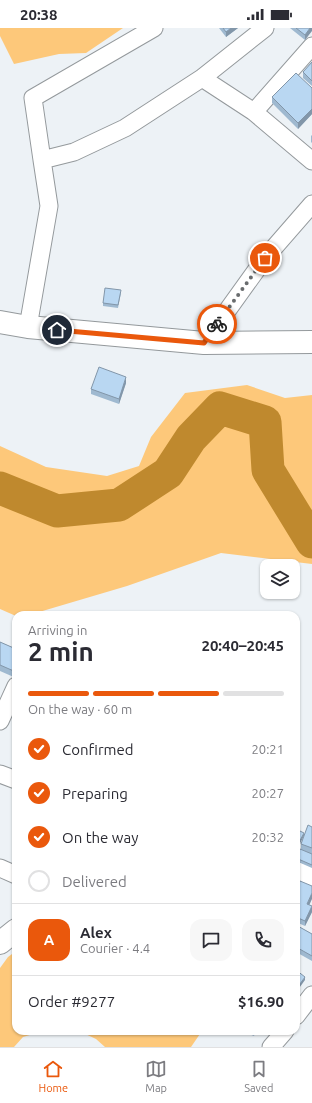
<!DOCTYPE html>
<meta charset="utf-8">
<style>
body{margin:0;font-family:Ubuntu,sans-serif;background:#f7f7f7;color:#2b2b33;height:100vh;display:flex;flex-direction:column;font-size:15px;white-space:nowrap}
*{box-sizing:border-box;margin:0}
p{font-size:13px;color:#7c7c81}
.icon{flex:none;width:22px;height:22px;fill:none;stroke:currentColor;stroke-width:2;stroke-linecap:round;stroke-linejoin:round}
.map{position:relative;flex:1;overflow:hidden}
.details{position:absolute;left:12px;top:583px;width:288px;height:424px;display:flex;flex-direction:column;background:#fff;border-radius:12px;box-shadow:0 1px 3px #0004}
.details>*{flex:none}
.tools{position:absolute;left:260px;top:531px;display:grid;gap:8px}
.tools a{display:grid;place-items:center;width:40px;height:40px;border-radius:8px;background:#fff;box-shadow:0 1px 3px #0004;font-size:20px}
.pin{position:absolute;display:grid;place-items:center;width:34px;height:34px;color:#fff;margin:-17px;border:2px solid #fff;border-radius:50%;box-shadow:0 1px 4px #0007}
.courier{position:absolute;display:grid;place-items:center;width:40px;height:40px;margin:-20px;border:3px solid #ea580c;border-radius:50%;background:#fff;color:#222;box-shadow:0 1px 5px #0007}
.summary em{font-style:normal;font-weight:700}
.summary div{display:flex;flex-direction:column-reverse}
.summary{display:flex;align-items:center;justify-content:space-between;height:68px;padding:0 16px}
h1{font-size:26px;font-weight:700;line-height:30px}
.bar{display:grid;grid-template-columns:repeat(4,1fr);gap:6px 4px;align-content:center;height:48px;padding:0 16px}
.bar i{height:5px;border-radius:3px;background:#e1e1e2}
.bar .active{background:#ea580c}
.bar p{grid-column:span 4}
.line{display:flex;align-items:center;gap:10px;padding:0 16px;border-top:1px solid #e1e1e2}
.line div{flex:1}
.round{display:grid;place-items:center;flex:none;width:42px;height:42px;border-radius:12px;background:#f7f7f7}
ol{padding:0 16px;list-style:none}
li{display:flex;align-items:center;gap:12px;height:44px}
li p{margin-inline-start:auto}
li .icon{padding:4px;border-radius:50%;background:#ea580c;color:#fff;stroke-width:4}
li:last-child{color:#7c7c81}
li i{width:22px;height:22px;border:2px solid #e1e1e2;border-radius:50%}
.status{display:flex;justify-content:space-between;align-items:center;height:28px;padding:0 20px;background:#fff;direction:ltr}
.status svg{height:11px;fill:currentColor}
.tabs{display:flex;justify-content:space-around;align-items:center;height:56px;border-top:1px solid #e1e1e2;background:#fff;font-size:11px;color:#7c7c81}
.tabs a{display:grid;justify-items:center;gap:2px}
.tabs .active{color:#ea580c}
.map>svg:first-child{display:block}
.green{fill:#fdc87a}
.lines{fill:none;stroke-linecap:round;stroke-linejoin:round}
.river{stroke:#bf892e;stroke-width:33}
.street-casing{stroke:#94999c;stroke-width:19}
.secondary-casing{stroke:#94999c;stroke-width:24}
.highway-casing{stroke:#94999c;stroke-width:24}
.street{stroke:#fff;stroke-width:17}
.secondary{stroke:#fff;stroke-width:22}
.highway{stroke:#fff;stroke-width:22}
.wall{fill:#9fb9d0}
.shaded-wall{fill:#8296a9}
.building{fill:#b9d7f2;stroke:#8296a9}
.done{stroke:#696c6e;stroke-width:4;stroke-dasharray:0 7.2}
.route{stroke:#ea580c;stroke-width:5}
</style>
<div class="status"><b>20:38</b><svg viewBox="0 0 49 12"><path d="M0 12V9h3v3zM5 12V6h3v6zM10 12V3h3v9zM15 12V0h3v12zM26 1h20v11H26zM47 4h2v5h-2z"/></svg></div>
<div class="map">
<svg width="312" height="1019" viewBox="0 0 312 1019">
<rect width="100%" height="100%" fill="#edf2f6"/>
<path class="green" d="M0,0H123L86,25L59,26L14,36L0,8Z
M247,357L285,370L312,367V536L221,525L127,558L29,587L16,588L0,581V418L46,439L107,448L139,438L151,409L185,365Z
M16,923V1003H43L23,1009L14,1019H0V940L8,929Z
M79,1003H202L191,1019H105L96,1011Z"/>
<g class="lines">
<path class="river" d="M0,460L57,483L119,477L168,445L191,410L220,380L265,394L268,442L312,514"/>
<g class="street-casing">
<path id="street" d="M202,50L254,84L312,133
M254,84L312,18
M42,132L33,70L154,0
M28,299L49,178L42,132L74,124L125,100L202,50L265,0
M204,315L265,230L312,176
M0,693L16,658
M0,746L16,752
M0,840L16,847
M296,988L312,967
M271,1019L285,1003"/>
</g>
<g class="secondary-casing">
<path id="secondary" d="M296,845L312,849
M0,915L16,902"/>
</g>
<g class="highway-casing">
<path id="highway" d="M0,294L28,299L204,315L312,314"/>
</g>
<use href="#street" class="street"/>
<use href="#secondary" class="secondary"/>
<use href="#highway" class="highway"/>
</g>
<path class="wall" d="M219,0H238L226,9Z
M290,0H312L305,12Z
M312,34V58L303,50V44Z
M312,60V86L298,101L272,75V69Z
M312,107V115L311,114V108Z
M121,265L118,280L103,278V275Z
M126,355L119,376L91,366V361Z
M0,614L16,621V650L0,643Z
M312,799V840L296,833V830L301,821V816Z
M296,856L309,877L312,884L305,898L296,894Z
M296,897L312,906V933L296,924Z
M241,1003H256L254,1008Z"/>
<path class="shaded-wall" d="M231,0H238L226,9V4Z
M310,0H312V3L305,12V7Z
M312,81V86L298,101V95Z
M126,349V355L119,376V371Z
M304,805V808L296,823V820Z
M312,865V871L307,882V876Z
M312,878V884L305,898V893Z
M305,949V952L297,963V960Z"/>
<path class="building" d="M223,0H231L226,4Z
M296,0H310L305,7Z
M312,34V53L303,44Z
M296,45L312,60V81L298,95L272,69Z
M105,260L121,262L118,277L103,275Z
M99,339L126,349L119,371L91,361Z
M0,614L16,621V644L0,637Z
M308,797L312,799V820L301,816Z
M296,801L304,805L296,820Z
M300,821L312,826V837L296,830Z
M300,853L312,858V865L307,876L312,878L305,893L296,889V863Z
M296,897L312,906V928L296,919Z
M296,942L305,949L297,960H296Z"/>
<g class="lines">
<path class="done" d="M217,296L265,230"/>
<path class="route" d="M57,302L204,315L217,296"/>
</g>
</svg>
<div class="tools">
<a><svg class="icon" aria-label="layers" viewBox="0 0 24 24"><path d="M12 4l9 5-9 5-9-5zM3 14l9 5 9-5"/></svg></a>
</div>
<div class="pin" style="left:265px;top:230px;background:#ea580c"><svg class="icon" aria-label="bag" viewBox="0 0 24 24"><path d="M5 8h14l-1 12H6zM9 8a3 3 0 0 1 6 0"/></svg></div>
<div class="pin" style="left:57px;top:302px;background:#1f2937"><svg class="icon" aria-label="home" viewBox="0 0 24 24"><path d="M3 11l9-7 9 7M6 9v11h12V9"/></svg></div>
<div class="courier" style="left:217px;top:296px"><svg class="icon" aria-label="bike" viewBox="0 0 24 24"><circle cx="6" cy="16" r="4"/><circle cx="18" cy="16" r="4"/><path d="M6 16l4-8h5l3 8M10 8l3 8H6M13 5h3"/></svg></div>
<section class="details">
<div class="summary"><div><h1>2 min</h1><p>Arriving in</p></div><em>20:40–20:45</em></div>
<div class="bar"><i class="active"></i><i class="active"></i><i class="active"></i><i></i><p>On the way · 60 m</p></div>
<ol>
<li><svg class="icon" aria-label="check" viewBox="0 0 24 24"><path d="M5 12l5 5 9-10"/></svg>Confirmed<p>20:21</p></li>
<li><svg class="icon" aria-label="check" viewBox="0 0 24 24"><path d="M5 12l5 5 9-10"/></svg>Preparing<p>20:27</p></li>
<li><svg class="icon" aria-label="check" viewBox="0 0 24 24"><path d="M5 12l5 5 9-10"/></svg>On the way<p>20:32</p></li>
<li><i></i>Delivered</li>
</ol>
<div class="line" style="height:72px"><b class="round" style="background:#ea580c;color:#fff">A</b><div><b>Alex</b><p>Courier · 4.4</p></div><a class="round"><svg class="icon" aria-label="chat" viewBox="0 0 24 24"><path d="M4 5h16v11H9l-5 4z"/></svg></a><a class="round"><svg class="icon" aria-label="phone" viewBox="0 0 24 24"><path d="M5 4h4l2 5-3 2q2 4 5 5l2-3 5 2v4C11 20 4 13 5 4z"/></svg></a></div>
<div class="line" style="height:52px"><div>Order #9277</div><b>$16.90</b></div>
</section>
</div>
<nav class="tabs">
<a class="active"><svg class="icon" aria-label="home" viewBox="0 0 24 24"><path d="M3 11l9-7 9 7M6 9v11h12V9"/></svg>Home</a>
<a><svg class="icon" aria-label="map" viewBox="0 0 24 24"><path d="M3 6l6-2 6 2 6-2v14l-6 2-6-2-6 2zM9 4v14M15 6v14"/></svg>Map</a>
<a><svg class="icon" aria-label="saved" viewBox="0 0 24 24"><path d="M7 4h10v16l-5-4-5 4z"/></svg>Saved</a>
</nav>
